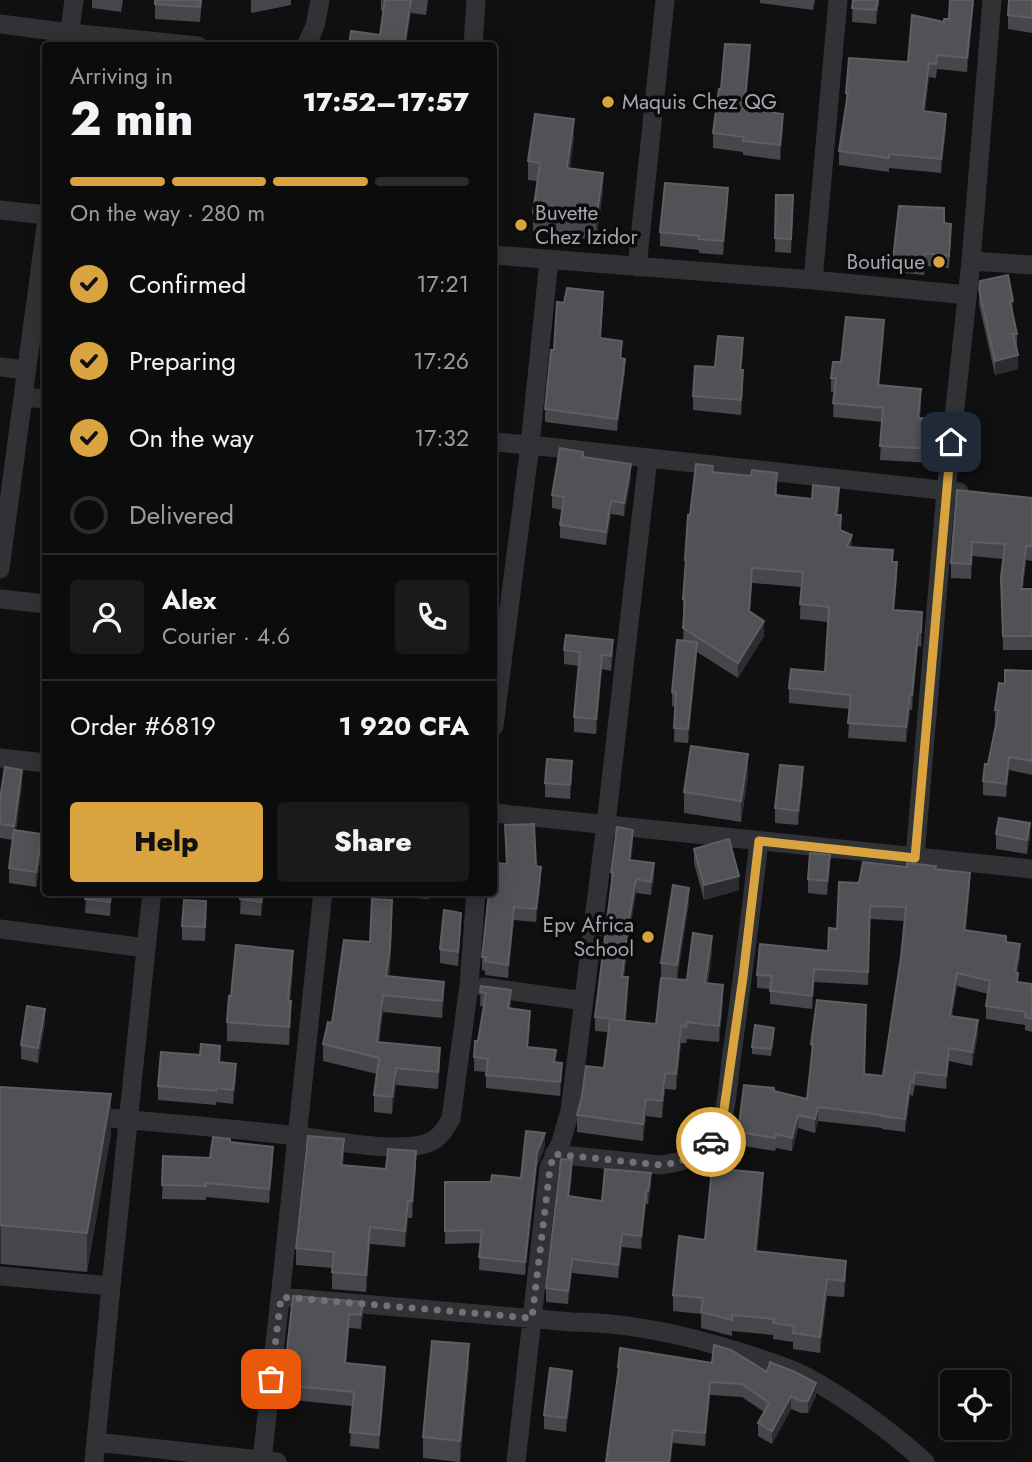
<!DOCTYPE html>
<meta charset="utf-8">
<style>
body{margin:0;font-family:Jost,sans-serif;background:#1a1a1b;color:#f1f3f6;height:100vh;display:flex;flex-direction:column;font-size:26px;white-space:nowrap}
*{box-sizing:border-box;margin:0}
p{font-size:23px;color:#9a9b9d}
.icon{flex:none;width:38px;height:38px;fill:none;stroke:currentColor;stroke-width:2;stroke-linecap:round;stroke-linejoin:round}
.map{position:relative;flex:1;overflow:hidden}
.drawer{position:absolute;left:42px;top:42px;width:455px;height:854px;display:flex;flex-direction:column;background:#0c0c0d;border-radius:7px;box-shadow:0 4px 18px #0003,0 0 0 2px #2c2c2e}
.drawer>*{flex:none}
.controls{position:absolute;left:940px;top:1370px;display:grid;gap:14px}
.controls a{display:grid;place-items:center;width:70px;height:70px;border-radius:7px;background:#0c0c0d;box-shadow:0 4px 18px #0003,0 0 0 2px #2c2c2e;font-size:35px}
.pin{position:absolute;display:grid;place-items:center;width:60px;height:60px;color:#fff;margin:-30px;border-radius:14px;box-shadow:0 4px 10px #0006}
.courier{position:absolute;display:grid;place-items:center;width:70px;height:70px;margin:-35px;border:5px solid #d9a340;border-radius:50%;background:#fff;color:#222;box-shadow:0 2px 9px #0007}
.headline em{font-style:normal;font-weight:800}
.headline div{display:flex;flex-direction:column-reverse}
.headline{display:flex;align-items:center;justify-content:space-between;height:119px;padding:0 28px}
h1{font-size:46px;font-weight:800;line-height:52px}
.bar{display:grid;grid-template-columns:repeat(4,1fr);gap:10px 7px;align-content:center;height:84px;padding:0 28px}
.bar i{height:9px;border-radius:5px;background:#2c2c2e}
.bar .current{background:#d9a340}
.bar p{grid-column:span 4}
.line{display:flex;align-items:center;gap:18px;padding:0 28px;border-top:2px solid #2c2c2e}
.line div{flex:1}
.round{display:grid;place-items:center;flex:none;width:74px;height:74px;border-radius:7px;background:#1a1a1b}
ol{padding:0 28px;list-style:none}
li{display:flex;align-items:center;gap:21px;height:77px}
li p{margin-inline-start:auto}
li .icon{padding:7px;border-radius:50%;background:#d9a340;color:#111;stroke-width:4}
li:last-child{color:#9a9b9d}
li i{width:38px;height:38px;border:4px solid #2c2c2e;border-radius:50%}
.button{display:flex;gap:14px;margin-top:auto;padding:14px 28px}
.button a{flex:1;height:80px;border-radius:7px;background:#d9a340;color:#111;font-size:28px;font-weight:800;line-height:80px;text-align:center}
.button a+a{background:#1a1a1b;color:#f1f3f6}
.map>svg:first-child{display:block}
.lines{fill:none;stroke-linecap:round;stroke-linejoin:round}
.street{stroke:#313236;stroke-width:19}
.wall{fill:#46474c}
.shaded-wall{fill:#2c2d30}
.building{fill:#505256;stroke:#5d5f64;stroke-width:2}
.done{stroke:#707278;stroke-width:7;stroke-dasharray:0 12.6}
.route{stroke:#d9a340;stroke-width:9}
.poi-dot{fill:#d9a340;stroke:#0b0b0c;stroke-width:2.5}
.labels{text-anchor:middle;stroke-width:7;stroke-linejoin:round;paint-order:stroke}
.poi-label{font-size:21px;fill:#a3a7b0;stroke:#0b0b0c;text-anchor:start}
</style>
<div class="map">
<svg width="1032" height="1462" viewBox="0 0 1032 1462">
<rect width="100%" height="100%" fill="#101011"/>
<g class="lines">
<path class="street" d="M0,24L70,33L198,46
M68,44L74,0
M306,46L315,26L320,0
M473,46L476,0
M0,210L46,215
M494,255L813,280L967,295
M971,261L1032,265
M637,267L665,0
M813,280L838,0
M0,367L26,370
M23,397L46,399
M494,442L530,445L959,492
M0,569L46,226
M0,599L46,604
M494,726L530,445L549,260
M0,758L46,763
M494,813L1032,869
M915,857L946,491L971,261L992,0
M0,929L146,948
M484,987L584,1001
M84,1116C156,1122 227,1128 298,1136C333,1140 392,1153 425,1144C439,1140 444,1130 451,1119L469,985L476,892
M554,1154L660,1165C679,1163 699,1158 712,1141C728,1120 728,1079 732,1053C742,983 751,912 759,841
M0,1276L111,1286
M281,1297L572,1322C631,1322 690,1336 746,1354C767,1361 788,1367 807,1377C849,1400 889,1430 925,1462
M96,1442L277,1462
M262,1460C284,1271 302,1082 323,892
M94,1462L111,1286L152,892
M516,1462L549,1168L561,1142L570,1111L573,1087L606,824L648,458"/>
</g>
<path class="wall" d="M92,0H123L121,12L92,8Z
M155,0H202L200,22L155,19Z
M251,0H291V5L251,13Z
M381,0H428L426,15L411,13L380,35L384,11H381Z
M760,0H815L813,10L760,3Z
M853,0H879L876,24L852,22Z
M974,0L967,72L937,69L936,78L929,77L925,111L946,128L941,173L889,168V172L839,165V151L846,105V93L908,62L944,22Z
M1032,0V33L1008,29V15Z
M750,59L745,110L783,128L780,160L743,155V152L713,148V133L721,89Z
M574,137L570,168L603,191L596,240L533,231V213L537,181L528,180V161Z
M776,195L793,210L791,253L775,252Z
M728,202L723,255L699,253V250L660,246V232Z
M944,223L951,236L949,268L925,266L924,275L893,272V259Z
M979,289L1013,316L1017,334V348H1016L1018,369L995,375L979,304Z
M603,305L600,338L622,353L621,358L625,371L617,431L545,422V409L554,350Z
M884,335L879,385L921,403L920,418L934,433L932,463L880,460L882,422L833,417L834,392H831V378L841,362Z
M743,352L741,370L743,384L741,415L693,410V396L715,367Z
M583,457L631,477L624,516L611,514L606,545L560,538V525L562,510L552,508V495Z
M713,472L777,488V495L839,503L838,515L841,531L852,547L893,562L897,577L894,610L922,627L921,647L918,646L912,710H910L906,742L848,738L850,709L789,703V688L825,672L828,622L800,619L801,587L752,583L750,612L764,636L738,678L697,652L688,743L674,742L675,707L672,706V692L683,640L684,614H683V599L685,560Z
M957,490L1032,498V561L1026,560L1023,589H1032V650H1003L1001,592L1003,559L972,556L971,579L951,578V563Z
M564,650L613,655L611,671L602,669L596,734L574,732V717L579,666L564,664Z
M1032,671V775L1009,770L1006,797L983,795V781L988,764L996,723H995V710L1005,684Z
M572,775L570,799L545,797V783Z
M748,775L741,822L684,813V792Z
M803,781L798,825L775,823V808Z
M22,784L16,830L42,848L36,887L9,883V868L13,840L0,838V799Z
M505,825L536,866L541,880L536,922L514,920L508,978L485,975V971L482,970V957L496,882L506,864Z
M996,834L1030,837L1027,854L996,849Z
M633,843L631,860L654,877L651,895L636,893L628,940L624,977L628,991L626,1021L656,1024L661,977V963L689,902L677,979L687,980L712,953L708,983L723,1001L719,1042L687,1039L686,1043H681L676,1090L665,1089L662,1118L646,1116L643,1141L577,1132V1115L604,1068L608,1032L595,1031V1017L611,886V872Z
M694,849L739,890L704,900L694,863Z
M907,867L936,869L970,886L966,930L1006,942L1020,957L1017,973L1018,982L1032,984V1032L1025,1030V1025L986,1019V1006L988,994L957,986L952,1016L978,1034L972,1066L949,1061L946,1089L915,1085L913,1096L910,1095L905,1132L882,1129V1128L818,1121L815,1133L798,1128L792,1151L776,1148L775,1151L738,1145V1132L774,1091L807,1099L812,1057L811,1044L817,1000L864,1074L883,1076L901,957L905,921L870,919L868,985L814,982L812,1009L770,1004V989L757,988V975L828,951L837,929L859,883Z
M830,869L827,895L808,893V879Z
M86,892H112L110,916L85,913Z
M241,892H264L261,916L240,914Z
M401,892H429V899L401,897Z
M206,916L205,941L182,940V926Z
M392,917L390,966L389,977L444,999L442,1018L383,1012L379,1042L440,1065L438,1089L396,1085L392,1114L374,1112V1095L377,1074L323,1061V1044L370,942Z
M461,927L458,966L440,963V949Z
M293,970L290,1001L291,1019L289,1045L227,1041V1022L231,996Z
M481,986L511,1003L510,1009L530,1024L528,1047L556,1062L562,1076L560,1096L486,1088V1072L474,1071V1057L478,1041L484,1006H480Z
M45,1023L38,1063L21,1059V1045Z
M774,1035L771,1056L752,1054V1047Z
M220,1062L236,1078L233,1104L216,1102V1105L158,1100V1086Z
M0,1087L111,1133L87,1272L1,1264Z
M230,1143L273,1161L269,1203L206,1197V1200L162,1199L163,1156L210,1158Z
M545,1146L537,1167L525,1275L479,1270L480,1243L445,1244V1182H491L521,1178Z
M344,1155L343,1165L386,1169L416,1168L412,1218H408L405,1247L370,1244L366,1292L332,1289V1268L296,1265V1248Z
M572,1174L569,1197L602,1201L651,1186L648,1204H646L641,1249L622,1247L618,1278L572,1273L568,1304L546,1302V1288Z
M763,1190L757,1251L846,1278L844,1297L827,1296L820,1353L793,1349V1342L773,1339V1335L732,1331V1336L701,1328V1314L673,1311V1295L705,1240Z
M293,1296L363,1302L361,1329L349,1328L346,1363L385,1381L379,1449L350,1446L352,1406L283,1399V1385Z
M469,1365L460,1462L423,1458V1437Z
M618,1367L767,1372L816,1396L808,1413H801L791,1409L772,1444L758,1436V1423L764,1412L742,1397L710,1395L705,1446L673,1443L618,1378Z
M572,1385L566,1432L544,1429V1415Z"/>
<path class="shaded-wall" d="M411,0V13L406,46H404Z
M878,0H879L876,24V10Z
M973,0H974L967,72V58Z
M750,45V59L744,124V109Z
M929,63V77L923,125V111Z
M783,114V128L780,160V145Z
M946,114V128L941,173V159Z
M574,119V137L567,186V168Z
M603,173V191L596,240V221Z
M728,188V202L723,255V241Z
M1013,301V316L1010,302Z
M884,320V335L878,399V385Z
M743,338V352L740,384V370Z
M1018,355V369L995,375V361Z
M625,359V371L617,431V419Z
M743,370V384L741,415V400Z
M921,389V403L918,432V418Z
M631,464V477L624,516V503Z
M839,488V503L836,530V515Z
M611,501V514L606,545V532Z
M852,535V550L847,547Z
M1026,546V560L1021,604V589Z
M497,550V564L494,592V578Z
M897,562V577L893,625V610Z
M752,568V583L749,626V611Z
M922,612V627L921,647V632Z
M764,621V636L738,678V663Z
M918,632V646L912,710V695Z
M613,640V655L611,671V656Z
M697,642V656L688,743V729Z
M602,655V669L596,734V719Z
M910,695V710L906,742V727Z
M748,754V775L741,822V801Z
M1009,757V770L1006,797V784Z
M572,761V775L570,799V785Z
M803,767V781L798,825V811Z
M22,770V784L14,840V826Z
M1030,823V837L1027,854V840Z
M633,830V843L629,873V860Z
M42,834V848L36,887V872Z
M830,855V869L827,895V881Z
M654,863V877L651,895V882Z
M541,867V880L536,922V909Z
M970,873V886L964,943V930Z
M739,876V890L704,900V885Z
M636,879V893L628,940L622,990V977L628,926Z
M689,888V902L677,980V965Z
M111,892H112L110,916V902Z
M262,892H264L261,916V902Z
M392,900L390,966L386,993V976Z
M514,907V920L508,978V965Z
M461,913V927L458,966V952Z
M712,936V953L705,999V983Z
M1020,944V957L1015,985V972Z
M293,951V970L288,1019V1001Z
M814,969V982L812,1009V996Z
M957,973V986L950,1029V1016Z
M628,977V991L624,1034V1020Z
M444,982V999L442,1018V1001Z
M723,985V1001L719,1042V1026Z
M511,990V1003L508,1022V1008Z
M383,995V1012L377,1059V1042Z
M291,1001V1019L289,1045V1027Z
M45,1009V1023L38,1063V1048Z
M530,1011V1024L527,1060V1047Z
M978,1020V1034L972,1066V1052Z
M681,1026V1043L676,1090V1074Z
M440,1048V1065L438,1089V1072Z
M949,1048V1061L946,1089V1076Z
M562,1063V1076L560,1096V1082Z
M236,1064V1078L233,1104V1090Z
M396,1068V1085L392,1114V1097Z
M665,1073V1089L662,1118V1101Z
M910,1082V1095L905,1132V1119Z
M111,1094V1133L87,1272V1233Z
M646,1099V1116L643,1141V1124Z
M818,1107V1121L815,1133V1119Z
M798,1115V1128L792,1151V1138Z
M545,1133V1146L537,1167L525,1275V1262L537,1153Z
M344,1139V1155L341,1181V1165Z
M273,1147V1161L269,1203V1189Z
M416,1151V1168L412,1218V1201Z
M572,1160V1174L568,1210V1196Z
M651,1173V1186L648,1204V1191Z
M763,1173V1190L755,1267V1251Z
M646,1191V1204L641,1249V1236Z
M408,1201V1218L405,1247V1231Z
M0,1225H1V1264H0Z
M370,1227V1244L366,1292V1275Z
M622,1234V1247L618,1278V1265Z
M572,1259V1273L568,1304V1291Z
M846,1261V1278L844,1297V1281Z
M827,1279V1296L820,1353V1337Z
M363,1302V1316L361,1329V1315Z
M349,1314V1328L345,1378V1363Z
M469,1344V1365L460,1462V1441Z
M385,1367V1381L379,1449V1435Z
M572,1371V1385L566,1432V1418Z
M710,1382V1395L705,1446V1433Z
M816,1383V1396L808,1413V1401Z
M791,1396V1409L772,1444V1431Z
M673,1430V1443L671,1462H669Z"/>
<path class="building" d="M155,0H201L200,7L155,4Z
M385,0H411L404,46H349L351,31L380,35Z
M853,0H878L876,10L852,8Z
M950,0H973L967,58L937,55L936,64L929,63L923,111L946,114L941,159L889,154V158L839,151L848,93H846L849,58L908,62L912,15L944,22V19H949Z
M1009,0H1032V18L1008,15Z
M725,44L750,45L744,109L783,114L780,145L743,141L744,137L713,133L719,89H721Z
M535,114L574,119L567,168L603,173L596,221L533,213L540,163L528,161Z
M665,183L728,188L723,241L699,239V236L660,232Z
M776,195H793L791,239L775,238Z
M899,206L944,208V223L951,224L949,256L925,253L924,262L893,259Z
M1008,275L1013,301L1010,302L1017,334H1013L1018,355L995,361L979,289L980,281Z
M567,288L603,292L600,338L622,341L620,358L625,359L617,419L545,409L551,350H554L557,302L564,303Z
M846,317L884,320L878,385L921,389L918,418L934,419L932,449L880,446L883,408L833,403L836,378H831L833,362H841Z
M718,336L743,338L740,370H743L741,400L693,396L695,366L715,367Z
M560,448L583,452V457L631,464L624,503L611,501L606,532L560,525L564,497L552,495Z
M696,464L713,466L712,472L751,476L752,470L777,473L775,495L812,499L813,485L839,488L836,515H841L840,530L852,535L847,547L893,550L892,562H897L893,610L922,612L921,632H918L912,695H910L906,727L848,723L851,695L789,688L791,669L825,672L829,607L800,604L803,572L752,568L749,611L764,621L738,663L683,628L685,599H683L686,560H685L688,515H690Z
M957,490L1032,498V546H1026L1021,589H1032V636H1003L1001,577L1005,544L972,542L971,564L951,563Z
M494,549L497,550L494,578Z
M566,635L613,640L611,656L602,655L596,719L574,717L580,652L564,650Z
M677,640L697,642L688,729L674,728L676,693L672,692Z
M1005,670L1032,671V761L1009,757L1006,784L983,781L985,764H988L999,710H995L999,683L1005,684Z
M691,746L748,754L741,801L684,792Z
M547,759L572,761L570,785L545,783Z
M780,765L803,767L798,811L775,808Z
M5,767L22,770L14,826L0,824V799Z
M999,818L1030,823L1027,840L996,834Z
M534,824L536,866L541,867L536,909L514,907L508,965L485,961L486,957H482L489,892H494V882H496L497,863L507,864L505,825Z
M617,827L633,830L629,860L654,863L651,882L636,879L628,926L622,977H628L624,1020L595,1017L613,872H611Z
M14,830L42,834L36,872L9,868Z
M729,839L739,876L704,885L694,849Z
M810,853L830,855L827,881L808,879Z
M863,862L907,867V863L936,866L935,869L970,873L964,930L1006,936V942L1020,944L1015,972L1018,973L1017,982L1032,984V1019L1025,1017L1026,1012L986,1006L990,981L957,973L950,1016L978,1020L972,1052L949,1048L946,1076L915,1072L913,1083L910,1082L905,1119L882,1116V1115L818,1107L815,1119L798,1115L792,1138L776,1134L775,1138L738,1132L744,1085L774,1088V1091L807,1099L813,1044H811L817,1000L866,1005L864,1074L883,1076L901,957L906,907L870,906L868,972L814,969L812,996L770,991L772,976L757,975L760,944L828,951L829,928L837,929L839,882L859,883Z
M673,885L689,888L677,965L661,963Z
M86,892H111L110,902L85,899Z
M241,892H262L261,902L240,899Z
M372,899L392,900L390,949L386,976L444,982L442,1001L383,995L377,1042L440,1048L438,1072L396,1068L392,1097L374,1095L379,1058L323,1044L328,1022L332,1023L344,940L370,942Z
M184,900L206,901L205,927L182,926Z
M444,910L461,913L458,952L440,949Z
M693,933L712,936L705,983L723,985L719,1026L687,1022L686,1027L681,1026L676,1074L665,1073L662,1101L646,1099L643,1124L577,1115L582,1096L586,1066L604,1068L610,1019L656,1024L661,978L687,980Z
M236,945L293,951L288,1001H291L289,1027L227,1022L229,996H231Z
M481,986L511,990L508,1008L530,1011L527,1047L556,1050L554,1062L562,1063L560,1082L486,1075L488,1059L474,1057L475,1041H478L486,993L480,992Z
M27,1006L45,1009L38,1048L21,1045Z
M755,1025L774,1028L771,1049L752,1047Z
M201,1044L220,1046L219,1062L236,1064L233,1090L216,1088V1091L158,1086L161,1052L200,1055Z
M0,1087L111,1094L87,1233L0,1225Z
M526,1131L545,1133L537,1153L525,1262L479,1257L482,1230L445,1231V1182H491L492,1175L521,1178Z
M308,1136L344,1139L341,1165L386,1169L388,1149L416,1151L412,1201H408L405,1231L370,1227L366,1275L332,1272L334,1252L296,1248Z
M213,1137L230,1139V1142L273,1147L269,1189L206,1183V1186L162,1185L163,1156L210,1158Z
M561,1159L572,1160L568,1196L602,1201L605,1169L651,1173L648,1191H646L641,1236L622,1234L618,1265L572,1259L568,1291L546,1288Z
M712,1168L763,1173L755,1251L846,1261L844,1281L827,1279L820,1337L793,1333L794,1326L773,1323L774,1319L732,1315V1320L701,1312L703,1298L673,1295L679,1236L705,1240Z
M293,1296L363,1302L361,1315L349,1314L345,1363L385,1367L379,1435L350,1432L354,1392L283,1385Z
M432,1341L469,1344L460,1441L423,1437Z
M714,1345L731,1350L767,1372L770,1362L795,1372L816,1383L808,1401H801L791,1396L772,1431L758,1423L769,1403L742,1384L710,1382L705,1433L673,1430L669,1462H606L619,1367H618L620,1348L712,1363Z
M550,1368L572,1371L566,1418L544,1415Z"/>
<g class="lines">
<path class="done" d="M271,1379L281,1297L532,1318L550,1168L554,1154L660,1165C680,1163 696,1157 711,1142"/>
<path class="route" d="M711,1142L723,1116L743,977L759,841L915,858L951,442"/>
</g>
<g class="poi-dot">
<circle cx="608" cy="102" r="7"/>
<circle cx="521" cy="225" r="7"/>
<circle cx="939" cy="262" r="7"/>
<circle cx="648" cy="937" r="7"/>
</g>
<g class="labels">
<g class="poi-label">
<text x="622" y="109">Maquis Chez QG</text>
<text x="535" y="220">Buvette<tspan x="535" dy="24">Chez Izidor</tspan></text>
<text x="925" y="269" text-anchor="end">Boutique</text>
<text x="634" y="932" text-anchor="end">Epv Africa<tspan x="634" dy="24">School</tspan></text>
</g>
</g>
</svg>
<div class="controls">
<a><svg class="icon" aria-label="locate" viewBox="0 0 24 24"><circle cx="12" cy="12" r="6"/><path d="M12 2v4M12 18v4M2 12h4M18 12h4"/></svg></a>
</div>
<div class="pin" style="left:271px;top:1379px;background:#ea580c"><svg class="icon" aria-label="bag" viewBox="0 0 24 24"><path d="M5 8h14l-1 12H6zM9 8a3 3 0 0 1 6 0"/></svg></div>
<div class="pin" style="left:951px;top:442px;background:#1f2937"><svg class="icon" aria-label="home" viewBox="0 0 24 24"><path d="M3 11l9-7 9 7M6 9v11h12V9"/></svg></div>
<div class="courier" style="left:711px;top:1142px"><svg class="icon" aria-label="car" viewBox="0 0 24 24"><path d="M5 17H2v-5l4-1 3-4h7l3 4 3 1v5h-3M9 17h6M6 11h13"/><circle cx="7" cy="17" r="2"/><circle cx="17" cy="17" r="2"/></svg></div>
<section class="drawer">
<div class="headline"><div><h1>2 min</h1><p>Arriving in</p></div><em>17:52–17:57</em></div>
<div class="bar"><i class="current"></i><i class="current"></i><i class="current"></i><i></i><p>On the way · 280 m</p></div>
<ol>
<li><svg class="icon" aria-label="check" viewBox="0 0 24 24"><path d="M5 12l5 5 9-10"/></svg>Confirmed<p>17:21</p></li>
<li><svg class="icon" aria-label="check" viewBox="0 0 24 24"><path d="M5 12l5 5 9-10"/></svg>Preparing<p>17:26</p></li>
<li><svg class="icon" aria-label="check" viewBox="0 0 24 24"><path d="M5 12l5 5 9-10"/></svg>On the way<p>17:32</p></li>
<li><i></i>Delivered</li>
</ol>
<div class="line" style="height:126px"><a class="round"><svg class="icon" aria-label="person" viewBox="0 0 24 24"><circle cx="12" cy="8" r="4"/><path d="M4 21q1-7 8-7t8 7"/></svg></a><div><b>Alex</b><p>Courier · 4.6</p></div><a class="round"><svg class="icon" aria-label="phone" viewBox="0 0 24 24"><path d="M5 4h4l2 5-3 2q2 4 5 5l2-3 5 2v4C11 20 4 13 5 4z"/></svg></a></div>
<div class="line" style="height:91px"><div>Order #6819</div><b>1 920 CFA</b></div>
<div class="button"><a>Help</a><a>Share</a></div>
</section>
</div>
